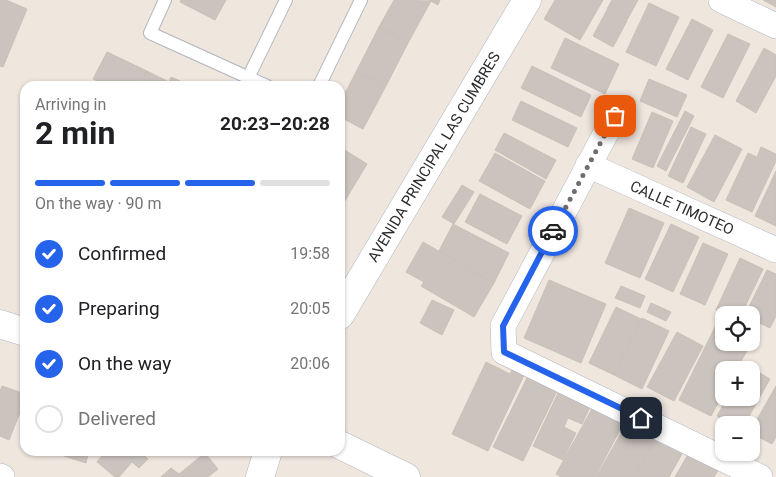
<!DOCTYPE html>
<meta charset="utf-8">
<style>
body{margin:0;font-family:Roboto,sans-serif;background:#f6f6f6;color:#202124;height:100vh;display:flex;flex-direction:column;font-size:19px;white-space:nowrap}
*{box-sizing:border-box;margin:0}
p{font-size:16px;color:#757577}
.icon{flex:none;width:28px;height:28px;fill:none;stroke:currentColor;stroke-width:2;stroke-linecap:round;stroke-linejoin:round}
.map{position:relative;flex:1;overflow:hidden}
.drawer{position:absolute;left:20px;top:81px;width:325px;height:375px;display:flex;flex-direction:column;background:#fff;border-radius:15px;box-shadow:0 1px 4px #0004}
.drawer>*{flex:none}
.buttons{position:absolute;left:715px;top:306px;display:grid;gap:10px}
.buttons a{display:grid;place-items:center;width:45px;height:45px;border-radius:10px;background:#fff;box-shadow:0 1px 4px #0004;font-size:25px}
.pin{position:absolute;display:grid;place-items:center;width:42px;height:42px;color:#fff;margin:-21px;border-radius:10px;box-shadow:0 2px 8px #0006}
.courier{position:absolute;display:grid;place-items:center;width:50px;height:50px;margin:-25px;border:4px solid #2563eb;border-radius:50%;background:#fff;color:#222;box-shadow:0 1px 6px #0007}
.overview em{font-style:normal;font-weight:700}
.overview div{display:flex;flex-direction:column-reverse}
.overview{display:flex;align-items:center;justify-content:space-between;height:85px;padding:0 15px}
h1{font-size:32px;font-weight:700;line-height:38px}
.bar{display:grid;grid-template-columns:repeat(4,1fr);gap:8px 5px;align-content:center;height:60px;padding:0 15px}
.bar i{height:6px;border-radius:4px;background:#e0e0e0}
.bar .selected{background:#2563eb}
.bar p{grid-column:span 4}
ol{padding:0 15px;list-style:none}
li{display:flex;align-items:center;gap:15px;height:55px}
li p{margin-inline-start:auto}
li .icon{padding:5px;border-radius:50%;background:#2563eb;color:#fff;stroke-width:4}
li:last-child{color:#757577}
li i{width:28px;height:28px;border:2px solid #e0e0e0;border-radius:50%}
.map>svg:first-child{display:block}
.building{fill:#cac3be;stroke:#cac1b7}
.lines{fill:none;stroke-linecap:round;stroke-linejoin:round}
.service-casing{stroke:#b2b6c1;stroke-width:14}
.minor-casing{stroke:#b2b6c1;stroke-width:26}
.tertiary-casing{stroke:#b2b6c1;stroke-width:29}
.service{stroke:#fff;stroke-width:12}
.minor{stroke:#fff;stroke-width:25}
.tertiary{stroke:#fff;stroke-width:28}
.done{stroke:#706d6a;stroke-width:5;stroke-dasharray:0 9}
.route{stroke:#2563eb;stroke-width:6}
.labels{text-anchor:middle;stroke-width:5;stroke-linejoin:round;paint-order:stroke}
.street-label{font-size:15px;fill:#2c2c2c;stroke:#fff}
</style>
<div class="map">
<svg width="776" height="477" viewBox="0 0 776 477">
<rect width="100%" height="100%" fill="#efe6de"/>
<path class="building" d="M0,0H6L27,9L3,67L0,66Z
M181,0H226L215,20L180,2Z
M394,0L431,1L408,43L379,27Z
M429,0H440L438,5Z
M555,0H603L580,40L544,19Z
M612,0H638L627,20L607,9Z
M763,0H776V7Z
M649,3L679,17L656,66L626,52Z
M607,10L627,21L613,47L593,36Z
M692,19L713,30L688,80L666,69Z
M379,27L408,43L386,86L356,72Z
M728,34L750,44L723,98L701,87Z
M565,38L619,64L605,94L551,68Z
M764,48L776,55V76L756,113L736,101Z
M107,52L147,71L139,86H108L93,79Z
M532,66L591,95L581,117L521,88Z
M147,71L169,82L171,77L191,86H139Z
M356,72L386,86L363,129L340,117V103Z
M649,79L687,95L677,117L640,101Z
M521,101L577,128L568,147L512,120Z
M685,111L694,116L666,171L657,166Z
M652,112L673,121L653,168L632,159Z
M691,127L706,134L683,183L668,176Z
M504,133L556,160L546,179L495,150Z
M715,135L742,149L714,202L687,187Z
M340,147L367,164L340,209Z
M761,147L776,154V161L752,212L726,200L748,153L757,157Z
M495,153L545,181L530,209L479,181Z
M776,171V226L755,216Z
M462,185L474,192L454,224L442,217Z
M480,194L522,216L507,244L465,222Z
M629,208L664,223L640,278L605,263Z
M453,224L509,253L494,283L439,251Z
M671,224L699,237L673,292L645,279Z
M423,242L494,283L474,317L421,286L424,282L406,272Z
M703,243L728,254L705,305L680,294Z
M740,258L763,269L741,315H726L716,310Z
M767,270L776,274V316L770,328L751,319V315H745Z
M549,280L606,304L581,363L524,338Z
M621,286L645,296L640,308L615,298Z
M432,300L454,310L442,335L420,323Z
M651,303L671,312L666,321L647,312Z
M616,307L641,319L614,375L589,363Z
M642,318L669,331L642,389L614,375Z
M718,321L724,323V342H736L749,347L736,370H724V392L711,416L679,400Z
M677,332L703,346L674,401L647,387Z
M486,362L510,374L513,368L525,373L488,451L452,434Z
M746,365L770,379L744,425H732L717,416L727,398H751V370H743Z
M528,376L557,391L523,461L493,447Z
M2,386L25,394V400L9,440L0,436V391Z
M776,386V437L772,444L751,433V430Z
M559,391L591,405L582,424L568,418L564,427L576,433L563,460L533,446Z
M593,407L623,424L595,477H561L556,474Z
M628,421L656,437L634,477H596Z
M656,437L683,452L669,477H634Z
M62,451H89L86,463L61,455Z
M106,451H139L148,459L139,468L132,462L119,477H115L97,462Z
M690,451L719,469L714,477H675Z
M205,453L218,469L208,477H161L171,468L179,474Z"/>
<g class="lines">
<g class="service-casing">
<path id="service" d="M165,0L150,33L267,86
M248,78L286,0
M319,86L361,0"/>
</g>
<g class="minor-casing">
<path id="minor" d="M721,0L776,26
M615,116L503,326L504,352L760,477
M588,165L776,250
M0,476L2,477"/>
</g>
<g class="tertiary-casing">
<path id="tertiary" d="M340,315L527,0
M0,324L25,332
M340,445L406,477
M260,477L268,451"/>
</g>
<use href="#service" class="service"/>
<use href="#minor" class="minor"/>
<use href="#tertiary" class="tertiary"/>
</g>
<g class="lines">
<path class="done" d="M553,231L615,116"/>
<path class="route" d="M553,231L503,326L504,352L641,418"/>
</g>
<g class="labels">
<g class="street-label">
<text transform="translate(434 157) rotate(-59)" y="5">AVENIDA PRINCIPAL LAS CUMBRES</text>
<text transform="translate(682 208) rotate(24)" y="5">CALLE TIMOTEO</text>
</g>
</g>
</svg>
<div class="buttons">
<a><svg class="icon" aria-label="locate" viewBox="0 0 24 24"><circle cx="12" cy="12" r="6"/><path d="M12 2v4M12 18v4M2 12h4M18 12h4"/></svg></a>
<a>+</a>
<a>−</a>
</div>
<div class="pin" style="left:615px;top:116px;background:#ea580c"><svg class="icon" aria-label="bag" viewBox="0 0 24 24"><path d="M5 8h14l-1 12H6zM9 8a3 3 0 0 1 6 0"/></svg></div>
<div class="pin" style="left:641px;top:418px;background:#1f2937"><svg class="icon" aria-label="home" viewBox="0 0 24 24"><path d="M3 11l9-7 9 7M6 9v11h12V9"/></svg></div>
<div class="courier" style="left:553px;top:231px"><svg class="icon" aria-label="car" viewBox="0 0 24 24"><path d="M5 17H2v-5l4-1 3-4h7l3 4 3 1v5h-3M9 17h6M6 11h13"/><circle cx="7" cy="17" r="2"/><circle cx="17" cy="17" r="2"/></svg></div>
<section class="drawer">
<div class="overview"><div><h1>2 min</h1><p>Arriving in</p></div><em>20:23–20:28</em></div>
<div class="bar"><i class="selected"></i><i class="selected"></i><i class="selected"></i><i></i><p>On the way · 90 m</p></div>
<ol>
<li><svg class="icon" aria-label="check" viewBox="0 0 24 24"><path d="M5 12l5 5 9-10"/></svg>Confirmed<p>19:58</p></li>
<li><svg class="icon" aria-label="check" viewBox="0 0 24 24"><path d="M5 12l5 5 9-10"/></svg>Preparing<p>20:05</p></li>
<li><svg class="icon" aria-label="check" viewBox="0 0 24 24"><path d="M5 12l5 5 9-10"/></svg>On the way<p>20:06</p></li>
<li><i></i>Delivered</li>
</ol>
</section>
</div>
